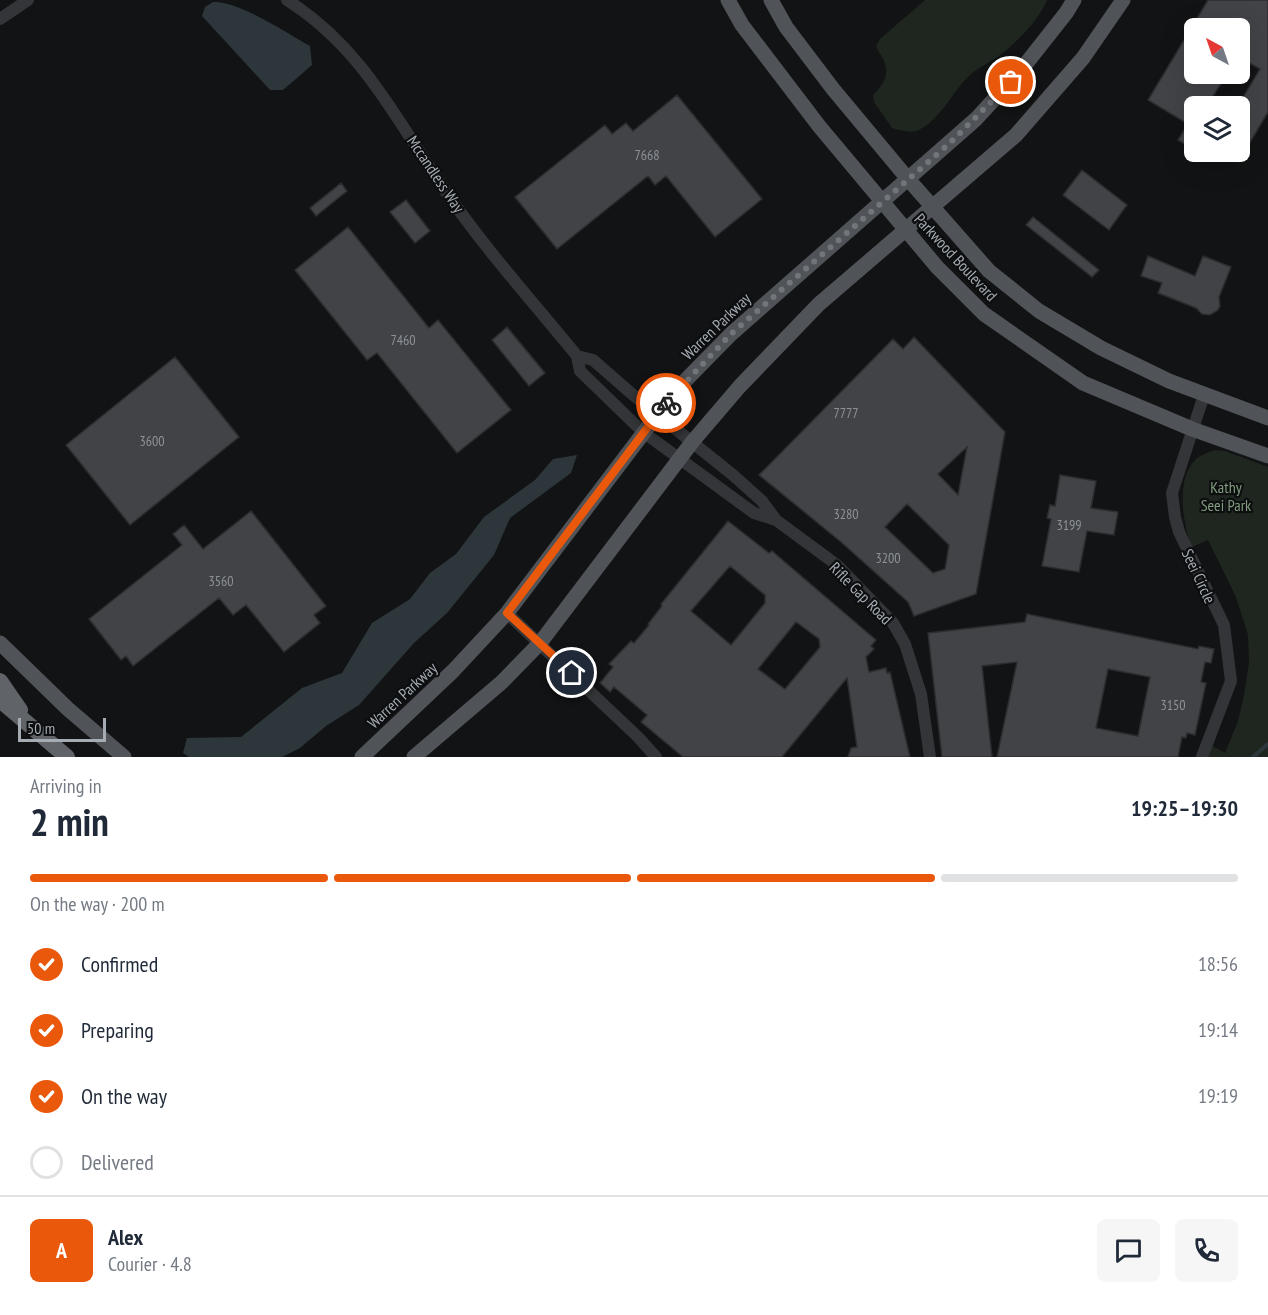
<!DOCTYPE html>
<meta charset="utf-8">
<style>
body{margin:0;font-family:"PT Sans Narrow",sans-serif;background:#f6f6f7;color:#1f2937;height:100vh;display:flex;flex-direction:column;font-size:22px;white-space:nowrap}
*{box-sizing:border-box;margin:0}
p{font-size:20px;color:#747a83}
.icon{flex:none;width:33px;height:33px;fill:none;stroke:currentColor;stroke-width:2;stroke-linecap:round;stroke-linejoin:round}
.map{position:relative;height:757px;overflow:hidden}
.details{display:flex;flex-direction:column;background:#fff;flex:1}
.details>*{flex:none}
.needle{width:39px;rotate:320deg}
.tools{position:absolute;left:1184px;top:18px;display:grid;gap:12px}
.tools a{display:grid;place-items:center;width:66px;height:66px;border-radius:9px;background:#fff;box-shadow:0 6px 24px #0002;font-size:30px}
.scale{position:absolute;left:18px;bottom:15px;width:88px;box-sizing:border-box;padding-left:6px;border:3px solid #a5acb3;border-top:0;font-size:16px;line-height:21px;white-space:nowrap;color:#a5acb3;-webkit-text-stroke:4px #0d0e0f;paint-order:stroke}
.pin{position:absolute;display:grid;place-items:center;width:51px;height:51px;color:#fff;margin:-26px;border:3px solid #fff;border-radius:50%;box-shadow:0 2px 6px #0007}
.courier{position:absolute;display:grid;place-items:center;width:60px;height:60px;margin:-30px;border:4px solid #ea580c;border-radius:50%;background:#fff;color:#222;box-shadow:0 2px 8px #0007}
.head em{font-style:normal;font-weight:700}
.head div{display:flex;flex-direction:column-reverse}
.head{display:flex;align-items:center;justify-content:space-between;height:102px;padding:0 30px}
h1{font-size:39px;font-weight:700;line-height:45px}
.bar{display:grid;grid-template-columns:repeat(4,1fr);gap:9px 6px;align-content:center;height:72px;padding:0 30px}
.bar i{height:8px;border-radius:4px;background:#e0e1e3}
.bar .selected{background:#ea580c}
.bar p{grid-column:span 4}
.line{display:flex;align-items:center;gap:15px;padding:0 30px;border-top:2px solid #e0e1e3}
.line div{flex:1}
.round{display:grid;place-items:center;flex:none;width:63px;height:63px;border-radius:9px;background:#f6f6f7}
ol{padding:0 30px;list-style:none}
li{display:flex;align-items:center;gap:18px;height:66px}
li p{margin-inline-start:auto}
li .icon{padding:6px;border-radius:50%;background:#ea580c;color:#fff;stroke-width:4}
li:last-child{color:#747a83}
li i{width:33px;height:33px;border:3px solid #e0e1e3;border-radius:50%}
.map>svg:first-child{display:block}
.green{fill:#1f261f}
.water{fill:#2d373b}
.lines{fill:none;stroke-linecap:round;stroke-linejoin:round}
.stream{stroke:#2d373b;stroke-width:4}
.building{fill:#424347;stroke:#2d2d30;stroke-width:1.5;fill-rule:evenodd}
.minor{stroke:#343538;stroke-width:12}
.major{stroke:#505357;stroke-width:15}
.highway{stroke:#606469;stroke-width:16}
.done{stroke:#72767b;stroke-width:6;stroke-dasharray:0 10.8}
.route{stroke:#ea580c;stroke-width:8}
.labels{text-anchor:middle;stroke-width:4.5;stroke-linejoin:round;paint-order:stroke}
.number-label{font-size:14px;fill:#8c9298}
.street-label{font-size:16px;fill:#a5acb3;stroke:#0d0e0f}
.park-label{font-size:16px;fill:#819c7e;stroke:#0d0e0f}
</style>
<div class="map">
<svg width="1268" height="757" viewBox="0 0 1268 757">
<rect width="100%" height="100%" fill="#121314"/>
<path class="green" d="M925,0H1047C1039,21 1014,45 996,58C987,64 976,69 969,76C951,93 942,118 919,130C911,134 900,130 892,128L874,102L873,95C883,86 891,74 883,59C881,54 878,52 876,46L880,39Z
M1215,450L1225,451L1268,467V757H1207L1211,745L1225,753L1238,721L1244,695L1249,663L1248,635L1236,597L1208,540L1192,547C1183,526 1177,485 1191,465C1197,456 1206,453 1215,450Z"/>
<path class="water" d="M213,2C239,1 287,33 310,46L312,65L283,90H270L202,16L205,7Z
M577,455L571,473L510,518L494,555L447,613L414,643L359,705L326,726L300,748L282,757H189L183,753L187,738L241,737L302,688L342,673L372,623L410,599L430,573L456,554L484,517L535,480L553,459Z"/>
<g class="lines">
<path class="stream" d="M1253,757L1268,744"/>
</g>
<path class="building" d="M1208,0H1268V112L1239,161V104L1260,69L1239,57V28H1194V74H1207L1222,82L1213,96L1232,106H1194V150L1178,140L1188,124L1148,100Z
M677,95L762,199L715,237L666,176L655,185L648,176L557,249L515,197L605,125L612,134L626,123L633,131Z
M1082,170L1127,205L1109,230L1063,195Z
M341,183L347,191L316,216L310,208Z
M406,200L430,231L415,243L390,212Z
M1033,217L1099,270L1092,277L1026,225Z
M348,227L429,328L438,320L511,410L457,453L377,353L367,360L295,270Z
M1148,256L1195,276L1203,256L1231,267L1219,297L1220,306L1218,310L1210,315L1202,314L1196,308L1158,293L1162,283L1141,276Z
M507,327L545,373L529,386L492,340Z
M914,337L1005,432L976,594L914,616L908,602L841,542L759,475L893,339L903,349ZM967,447L958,495L938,474ZM907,504L949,545L945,569L933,573L885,527Z
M175,357L239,437L130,525L66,445Z
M1060,475L1096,481L1091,508L1118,512L1114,535L1087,531L1079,572L1042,566L1051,519L1047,518L1050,505L1055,506Z
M251,511L326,606L314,615L320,623L284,652L246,605L233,615L219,598L133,666L126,656L121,660L89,619L182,545L173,534L184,525L203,549Z
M728,521L769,553L772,551L876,640L871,646L874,649L866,657L869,672L886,668L887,673L890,672L910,757H848L851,748L857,747L847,678L782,757H683L641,722L647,715L614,687L610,692L600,683L613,667L609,664L631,641L634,643L649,625L648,624L662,606L661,604ZM730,566L765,595V603L731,645L691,611ZM796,622L819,639L820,647L785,689L758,669Z
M1027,614L1198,649L1199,646L1214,649L1211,663L1205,662L1201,682L1206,683L1195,735L1187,733L1186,738L1182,737L1178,757H997L1017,662L982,666L992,757H942L928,633L1025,622ZM1108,669L1150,677L1138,736L1096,728Z"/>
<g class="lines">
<path class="minor" d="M287,0C364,49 396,120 446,192C486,250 533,302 577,356L580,371L643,432L754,513L776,520
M0,19L28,0
M577,356L593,360L632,394L733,475L762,501L776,520L837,565L893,623L905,644L921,694L930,757
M507,613L638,737L656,757
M1202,757L1231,681L1224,625L1179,532L1175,517L1172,493L1204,395"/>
<path class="major" d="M728,0L742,25L819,126L937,267L984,314L1083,383L1192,429L1268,456
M771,0L786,27L833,89L908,179L989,271L1039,311L1101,348L1169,381L1268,418
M0,643L68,709L124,757
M362,757L453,671L507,613L676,390L731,334L976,119L1021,70L1066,13L1074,0
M414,757L502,682L540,643L693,441L740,386L819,304L1016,135L1083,58L1123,0"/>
<path class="highway" d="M0,681L20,710
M0,700L67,757"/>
</g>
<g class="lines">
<path class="done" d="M666,403L731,334L950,143L1011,82"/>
<path class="route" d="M572,673L507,613L666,403"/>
</g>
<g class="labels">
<g class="number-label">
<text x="647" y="160">7668</text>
<text x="403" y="345">7460</text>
<text x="846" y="418">7777</text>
<text x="152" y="446">3600</text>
<text x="846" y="519">3280</text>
<text x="1069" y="530">3199</text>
<text x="888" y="563">3200</text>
<text x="221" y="586">3560</text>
<text x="1173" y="710">3150</text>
</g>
<g class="street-label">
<text transform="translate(436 174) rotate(56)" y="6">Mccandless Way</text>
<text transform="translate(956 257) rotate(47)" y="6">Parkwood Boulevard</text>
<text transform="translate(716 326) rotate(-44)" y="6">Warren Parkway</text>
<text transform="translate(1199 576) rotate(65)" y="6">Seei Circle</text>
<text transform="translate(861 593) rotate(45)" y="6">Rifle Gap Road</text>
<text transform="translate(402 695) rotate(-43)" y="6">Warren Parkway</text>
</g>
<g class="park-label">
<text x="1226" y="493">Kathy<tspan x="1226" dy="18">Seei Park</tspan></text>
</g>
</g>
</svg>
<div class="tools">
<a><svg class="needle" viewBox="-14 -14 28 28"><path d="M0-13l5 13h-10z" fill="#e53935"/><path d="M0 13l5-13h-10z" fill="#747a83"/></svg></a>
<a><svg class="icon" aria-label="layers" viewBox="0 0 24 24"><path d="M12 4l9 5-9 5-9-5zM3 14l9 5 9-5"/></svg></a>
</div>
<div class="scale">50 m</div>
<div class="pin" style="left:1011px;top:82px;background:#ea580c"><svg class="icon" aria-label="bag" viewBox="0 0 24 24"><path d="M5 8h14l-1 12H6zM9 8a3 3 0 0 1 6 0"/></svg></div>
<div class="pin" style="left:572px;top:673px;background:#1f2937"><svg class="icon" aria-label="home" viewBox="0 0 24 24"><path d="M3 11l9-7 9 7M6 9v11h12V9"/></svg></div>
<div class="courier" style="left:666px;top:403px"><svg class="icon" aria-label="bike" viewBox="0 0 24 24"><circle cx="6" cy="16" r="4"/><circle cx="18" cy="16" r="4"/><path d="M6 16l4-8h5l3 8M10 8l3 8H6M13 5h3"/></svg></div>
</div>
<section class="details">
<div class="head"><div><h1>2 min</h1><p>Arriving in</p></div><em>19:25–19:30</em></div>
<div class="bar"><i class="selected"></i><i class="selected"></i><i class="selected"></i><i></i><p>On the way · 200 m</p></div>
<ol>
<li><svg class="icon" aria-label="check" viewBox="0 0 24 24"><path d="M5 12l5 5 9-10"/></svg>Confirmed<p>18:56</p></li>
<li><svg class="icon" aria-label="check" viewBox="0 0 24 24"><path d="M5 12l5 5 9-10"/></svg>Preparing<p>19:14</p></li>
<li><svg class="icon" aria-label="check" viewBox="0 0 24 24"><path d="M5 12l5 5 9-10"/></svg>On the way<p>19:19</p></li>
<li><i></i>Delivered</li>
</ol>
<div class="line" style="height:108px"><b class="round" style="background:#ea580c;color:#fff">A</b><div><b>Alex</b><p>Courier · 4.8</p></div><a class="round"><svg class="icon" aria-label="chat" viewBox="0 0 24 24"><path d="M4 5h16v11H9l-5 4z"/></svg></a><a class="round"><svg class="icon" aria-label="phone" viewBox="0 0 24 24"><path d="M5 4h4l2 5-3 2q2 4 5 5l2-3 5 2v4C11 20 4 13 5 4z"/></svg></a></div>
</section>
